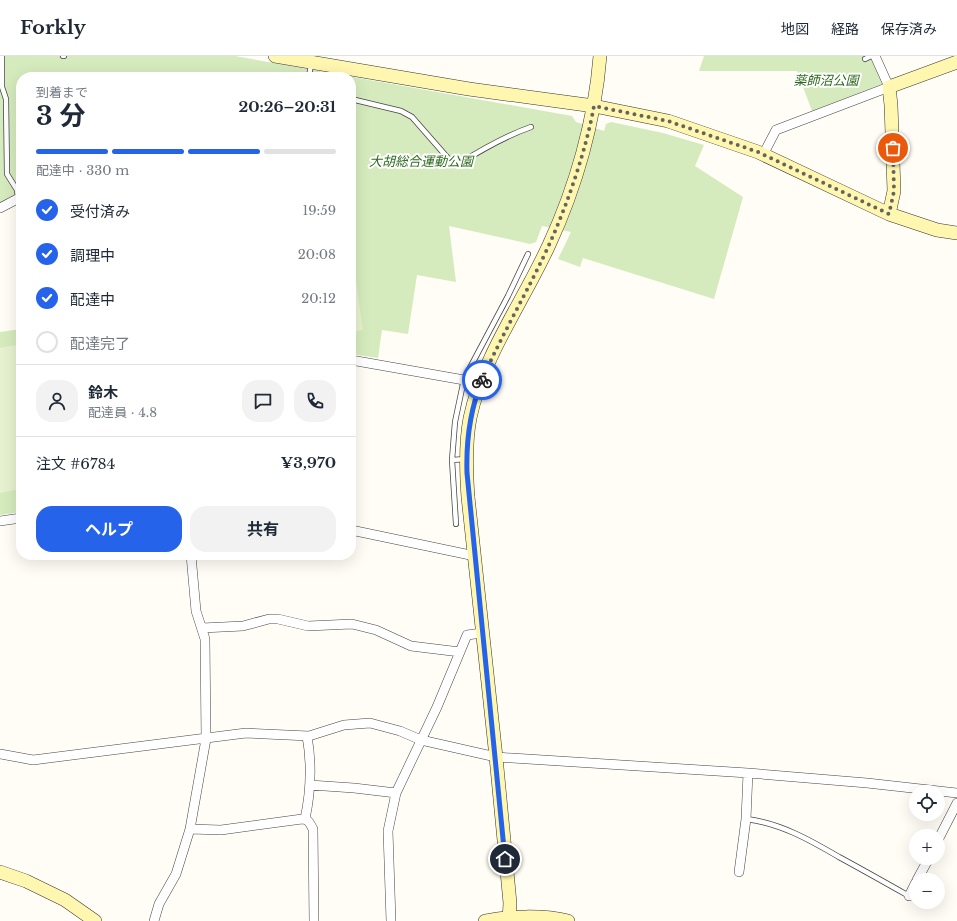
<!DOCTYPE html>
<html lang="ja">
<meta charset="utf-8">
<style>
body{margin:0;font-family:"Libre Baskerville","Noto Sans JP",serif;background:#f2f2f3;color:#1f2937;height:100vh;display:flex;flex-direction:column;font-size:15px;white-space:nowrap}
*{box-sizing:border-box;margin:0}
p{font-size:13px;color:#747a83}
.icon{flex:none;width:22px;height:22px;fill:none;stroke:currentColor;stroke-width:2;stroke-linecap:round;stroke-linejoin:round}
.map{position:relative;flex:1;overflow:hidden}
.sheet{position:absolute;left:16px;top:16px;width:340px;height:488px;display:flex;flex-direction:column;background:#fff;border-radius:16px;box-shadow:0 4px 16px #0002}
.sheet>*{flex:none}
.controls{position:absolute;left:909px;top:729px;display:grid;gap:8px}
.controls a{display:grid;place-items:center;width:36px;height:36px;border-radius:50%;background:#fff;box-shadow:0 4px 16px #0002;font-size:20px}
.pin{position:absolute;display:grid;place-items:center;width:34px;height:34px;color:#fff;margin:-17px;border:2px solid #fff;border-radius:50%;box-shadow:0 1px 4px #0007}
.courier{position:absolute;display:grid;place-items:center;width:40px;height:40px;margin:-20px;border:3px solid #2563eb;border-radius:50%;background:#fff;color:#222;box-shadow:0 1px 5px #0007}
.headline em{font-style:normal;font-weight:700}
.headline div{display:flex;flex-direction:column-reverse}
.headline{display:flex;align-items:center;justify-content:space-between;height:68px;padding:0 20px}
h1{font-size:26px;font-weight:700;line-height:30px}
.bar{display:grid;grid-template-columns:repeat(4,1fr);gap:6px 4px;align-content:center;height:48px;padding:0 20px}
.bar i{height:5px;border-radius:3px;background:#e0e1e3}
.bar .current{background:#2563eb}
.bar p{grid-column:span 4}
.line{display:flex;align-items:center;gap:10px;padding:0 20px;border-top:1px solid #e0e1e3}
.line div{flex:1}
.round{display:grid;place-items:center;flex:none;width:42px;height:42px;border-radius:16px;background:#f2f2f3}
ol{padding:0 20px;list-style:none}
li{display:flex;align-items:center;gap:12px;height:44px}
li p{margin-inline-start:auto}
li .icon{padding:4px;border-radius:50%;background:#2563eb;color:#fff;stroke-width:4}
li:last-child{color:#747a83}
li i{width:22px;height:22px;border:2px solid #e0e1e3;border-radius:50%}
.action{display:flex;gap:8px;margin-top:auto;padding:8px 20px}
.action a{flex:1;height:46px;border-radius:16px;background:#2563eb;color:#fff;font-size:16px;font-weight:700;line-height:46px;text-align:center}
.action a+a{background:#f2f2f3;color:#1f2937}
header{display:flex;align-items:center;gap:24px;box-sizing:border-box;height:56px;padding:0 20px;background:#fff;border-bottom:1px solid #e0e1e3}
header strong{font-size:19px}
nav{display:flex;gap:22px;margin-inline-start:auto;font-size:14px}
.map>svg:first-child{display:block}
.green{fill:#d5ebbd}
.pitch{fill:#e6f2cf}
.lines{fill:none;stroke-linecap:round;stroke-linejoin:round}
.lane-casing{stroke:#444;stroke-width:6}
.street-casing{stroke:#444;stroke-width:10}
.secondary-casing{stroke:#333;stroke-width:14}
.lane{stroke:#fff;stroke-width:4.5}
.street{stroke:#fff;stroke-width:9}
.secondary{stroke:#fff6b0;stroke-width:13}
.done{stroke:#646461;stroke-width:4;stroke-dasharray:0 7.2}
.route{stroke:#2563eb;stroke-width:5}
.labels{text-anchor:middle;stroke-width:4;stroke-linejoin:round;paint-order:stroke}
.park-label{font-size:13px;font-style:italic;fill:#2f6b1f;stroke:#fff}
</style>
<header>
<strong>Forkly</strong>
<nav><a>地図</a><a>経路</a><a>保存済み</a></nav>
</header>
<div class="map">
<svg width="957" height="865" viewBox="0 0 957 865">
<rect width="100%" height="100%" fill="#fffdf5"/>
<path class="green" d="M0,0H235L572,60L576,66L604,75L606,68L611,66L663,77L704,89L695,110L743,141L714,243L583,202L580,211L558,203L571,176L542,170L536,186L530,188L449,170L456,226L417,219L408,278L382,274L378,302L351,298V21H21V136L0,147Z
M704,0H870L882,28L812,55L797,15H699Z
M21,273V456L0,459V276Z"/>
<path class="pitch" d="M351,192L363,274L351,276Z
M21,288V433L0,437V292Z"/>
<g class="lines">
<g class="lane-casing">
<path id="lane" d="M2,0V31L6,43L7,118L17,134L18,142
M63,0H64
M865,3L871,0
M309,21L311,8
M351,43L401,55L412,61L454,109H457C481,94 505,80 531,71
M452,404L466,403
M456,468L452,404L455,366L464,323L508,240L528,198
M746,763C780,767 810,784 839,801C863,814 886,827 909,840"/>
</g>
<g class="street-casing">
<path id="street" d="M763,99L776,74L889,31L875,0
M0,152L21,141
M351,304L481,327
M0,465L21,462
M351,474L475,500
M202,572L243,570L269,563H278L308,570L352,568L376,574L411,590L460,596
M0,698L33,704L246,677L309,680L344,669L370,667L400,675L421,684L496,701L748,717L867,727L957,737
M310,729L354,732L396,737
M305,763C311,735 312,708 307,680
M190,773L221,774L302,763C309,763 310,768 313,773L314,865
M938,784L957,747
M739,816L746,763L748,717
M917,824L929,802
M909,840L916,826
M154,865L159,848L176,818L190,773L206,683L205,583L196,555L191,499
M391,865L388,775L396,737L437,651L467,579L482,577"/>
</g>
<g class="secondary-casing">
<path id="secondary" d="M275,0L469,33L594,50L668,65L758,96L889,158L937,174L957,177
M889,158L894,135L891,49L889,31L957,6
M0,816L26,825L65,844L95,865
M485,865C509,860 543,859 568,865
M509,865L510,847L496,701L468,441C466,414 465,388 470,362C483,300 523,246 549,189C576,131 595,64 600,0"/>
</g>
<use href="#lane" class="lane"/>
<use href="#street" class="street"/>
<use href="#secondary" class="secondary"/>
</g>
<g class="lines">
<path class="done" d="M482,324C502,278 528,235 549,189C568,147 586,94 594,50L668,65L758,96L889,158L894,135L893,92"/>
<path class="route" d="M482,324C470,354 466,386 467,417L505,803"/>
</g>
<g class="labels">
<g class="park-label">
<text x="826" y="29">薬師沼公園</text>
<text x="421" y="110">大胡総合運動公園</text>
</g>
</g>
</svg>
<div class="controls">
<a><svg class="icon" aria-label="locate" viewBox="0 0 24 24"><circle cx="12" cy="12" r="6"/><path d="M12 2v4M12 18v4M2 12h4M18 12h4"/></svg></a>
<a>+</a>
<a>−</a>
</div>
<div class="pin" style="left:893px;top:92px;background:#ea580c"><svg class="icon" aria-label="bag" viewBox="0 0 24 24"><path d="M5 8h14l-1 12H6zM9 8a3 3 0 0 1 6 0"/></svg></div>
<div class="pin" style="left:505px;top:803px;background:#1f2937"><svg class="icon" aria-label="home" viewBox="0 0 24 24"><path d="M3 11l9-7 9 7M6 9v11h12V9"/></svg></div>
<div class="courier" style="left:482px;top:324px"><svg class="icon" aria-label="bike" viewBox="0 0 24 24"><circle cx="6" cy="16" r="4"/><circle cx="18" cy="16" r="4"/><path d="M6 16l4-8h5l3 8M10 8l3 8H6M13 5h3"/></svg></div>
<section class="sheet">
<div class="headline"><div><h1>3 分</h1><p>到着まで</p></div><em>20:26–20:31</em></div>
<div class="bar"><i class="current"></i><i class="current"></i><i class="current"></i><i></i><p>配達中 · 330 m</p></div>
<ol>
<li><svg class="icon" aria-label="check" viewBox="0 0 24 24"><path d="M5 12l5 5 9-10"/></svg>受付済み<p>19:59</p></li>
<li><svg class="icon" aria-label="check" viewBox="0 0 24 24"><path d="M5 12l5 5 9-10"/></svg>調理中<p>20:08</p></li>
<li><svg class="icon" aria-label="check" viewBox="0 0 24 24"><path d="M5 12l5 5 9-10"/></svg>配達中<p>20:12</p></li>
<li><i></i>配達完了</li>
</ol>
<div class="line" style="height:72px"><a class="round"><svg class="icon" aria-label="person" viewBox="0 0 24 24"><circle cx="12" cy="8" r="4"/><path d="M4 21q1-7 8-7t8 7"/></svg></a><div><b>鈴木</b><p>配達員 · 4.8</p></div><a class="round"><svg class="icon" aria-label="chat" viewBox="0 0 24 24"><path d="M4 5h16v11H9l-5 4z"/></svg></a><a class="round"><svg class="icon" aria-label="phone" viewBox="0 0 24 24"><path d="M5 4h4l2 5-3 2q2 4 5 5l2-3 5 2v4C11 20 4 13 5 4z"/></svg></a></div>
<div class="line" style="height:52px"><div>注文 #6784</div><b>¥3,970</b></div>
<div class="action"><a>ヘルプ</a><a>共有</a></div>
</section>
</div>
